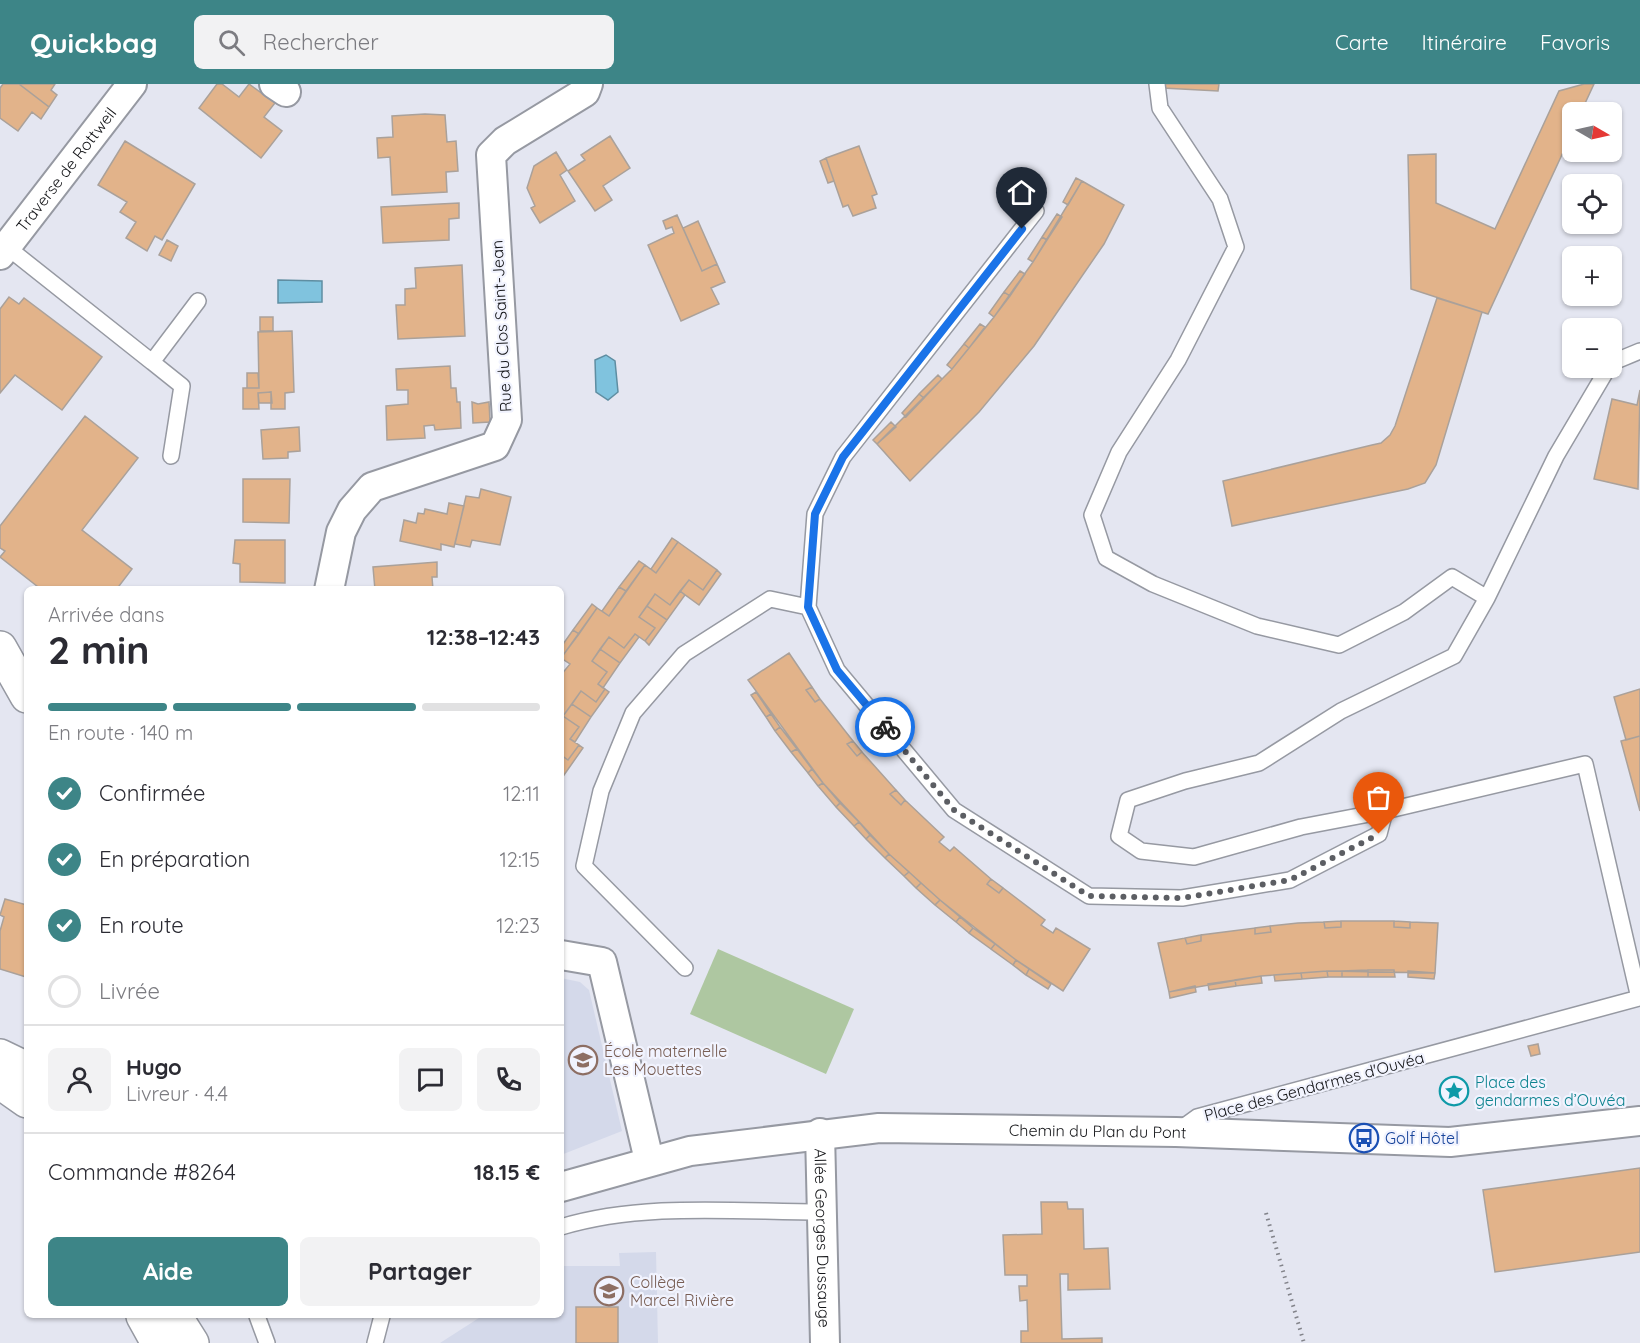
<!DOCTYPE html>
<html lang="fr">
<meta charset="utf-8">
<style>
body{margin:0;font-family:Quicksand,sans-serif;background:#f2f2f3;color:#2b2b33;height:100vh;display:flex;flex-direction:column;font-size:22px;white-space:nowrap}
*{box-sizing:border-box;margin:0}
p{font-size:20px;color:#7c7c81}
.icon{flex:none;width:33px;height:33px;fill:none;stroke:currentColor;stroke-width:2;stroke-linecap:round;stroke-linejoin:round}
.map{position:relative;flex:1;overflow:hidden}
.drawer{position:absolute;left:24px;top:502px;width:540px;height:732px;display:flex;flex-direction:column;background:#fff;border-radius:9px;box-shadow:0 2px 4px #0004}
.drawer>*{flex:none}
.needle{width:39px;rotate:99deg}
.controls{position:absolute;left:1562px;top:18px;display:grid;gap:12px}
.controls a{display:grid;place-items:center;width:60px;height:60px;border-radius:9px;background:#fff;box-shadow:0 2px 4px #0004;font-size:30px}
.pin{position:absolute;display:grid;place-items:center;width:51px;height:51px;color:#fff;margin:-62px -26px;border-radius:50% 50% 50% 0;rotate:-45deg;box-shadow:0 0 6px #0007}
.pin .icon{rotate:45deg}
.courier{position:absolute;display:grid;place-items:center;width:60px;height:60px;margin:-30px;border:4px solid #1a73e8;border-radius:50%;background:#fff;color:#222;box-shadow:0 2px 8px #0007}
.summary em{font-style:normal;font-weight:700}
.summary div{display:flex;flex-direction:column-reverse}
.summary{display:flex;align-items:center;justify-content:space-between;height:102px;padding:0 24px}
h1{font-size:39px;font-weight:700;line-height:45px}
.bar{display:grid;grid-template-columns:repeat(4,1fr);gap:9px 6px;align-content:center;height:72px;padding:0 24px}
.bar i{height:8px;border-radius:4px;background:#e1e1e2}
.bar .current{background:#3d8587}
.bar p{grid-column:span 4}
.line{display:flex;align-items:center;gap:15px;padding:0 24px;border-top:2px solid #e1e1e2}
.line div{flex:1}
.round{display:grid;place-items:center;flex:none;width:63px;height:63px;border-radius:9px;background:#f2f2f3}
ol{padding:0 24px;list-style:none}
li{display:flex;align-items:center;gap:18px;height:66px}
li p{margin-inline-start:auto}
li .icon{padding:6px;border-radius:50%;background:#3d8587;color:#fff;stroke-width:4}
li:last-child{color:#7c7c81}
li i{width:33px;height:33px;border:3px solid #e1e1e2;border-radius:50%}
.button{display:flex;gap:12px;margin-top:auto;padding:12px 24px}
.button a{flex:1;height:69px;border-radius:9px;background:#3d8587;color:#fff;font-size:24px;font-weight:700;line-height:69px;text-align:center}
.button a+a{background:#f2f2f3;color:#2b2b33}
header{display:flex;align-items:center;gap:36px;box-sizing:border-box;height:84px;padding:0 30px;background:#3d8587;color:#fff}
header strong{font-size:28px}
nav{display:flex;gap:33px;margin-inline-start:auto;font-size:21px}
.search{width:420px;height:54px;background:#f2f2f3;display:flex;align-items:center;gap:15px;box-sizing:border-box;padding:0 21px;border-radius:9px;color:#7c7c81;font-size:22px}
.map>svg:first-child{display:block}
.built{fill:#d4d9ea}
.green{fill:#aec7a1}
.water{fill:#80c3de;stroke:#5f8ea2;stroke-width:1.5}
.building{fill:#e2b38a;stroke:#aaa19a;stroke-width:1.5}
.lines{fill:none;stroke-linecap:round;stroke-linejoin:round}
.service-casing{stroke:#9699a2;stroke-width:18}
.minor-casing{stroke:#9699a2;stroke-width:32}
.secondary-casing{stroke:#9699a2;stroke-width:36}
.path{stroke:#82838a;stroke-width:4;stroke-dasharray:1.5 4.5;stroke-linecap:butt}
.service{stroke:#fff;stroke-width:15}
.minor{stroke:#fff;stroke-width:28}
.secondary{stroke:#fff;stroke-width:33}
.done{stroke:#5c5e63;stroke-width:6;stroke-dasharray:0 10.8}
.route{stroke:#1a73e8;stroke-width:8}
.labels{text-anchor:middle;stroke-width:4.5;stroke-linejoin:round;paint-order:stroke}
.street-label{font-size:16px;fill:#131417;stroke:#f1f3fe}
.education-label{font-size:16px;fill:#785e54;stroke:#f1f3fe;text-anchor:start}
.culture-label{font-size:16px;fill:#0d838f;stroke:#f1f3fe;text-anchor:start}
.transit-label{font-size:16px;fill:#164399;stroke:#f1f3fe;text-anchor:start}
</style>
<header>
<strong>Quickbag</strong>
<div class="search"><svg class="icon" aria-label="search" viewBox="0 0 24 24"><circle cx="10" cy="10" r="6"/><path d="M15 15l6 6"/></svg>Rechercher</div>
<nav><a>Carte</a><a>Itinéraire</a><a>Favoris</a></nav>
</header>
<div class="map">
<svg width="1640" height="1259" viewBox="0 0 1640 1259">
<rect width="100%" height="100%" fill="#e4e6f1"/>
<path class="built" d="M561,894L580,898L589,906L622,1047L561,1071Z
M656,1168L658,1259H440L482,1232H561V1182H620L619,1169Z"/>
<path class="green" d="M718,865L854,925L826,990L690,930Z"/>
<path class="water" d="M278,196L322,197V218L278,219Z
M606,271L615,277L618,308L608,316L596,308L595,276Z"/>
<path class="building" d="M3,0H19L49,23L41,35L32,28L18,47L0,34V4Z
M19,0H55L51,6L57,11L49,23Z
M217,0H222L239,13L249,0L275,19L264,33L282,47L261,74L199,24Z
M1164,0H1219L1218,7L1163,4Z
M1584,0H1594L1581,28H1572V49L1488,230L1411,205L1408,71L1436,70V119L1495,145L1559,7Z
M425,30L445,31L447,58L456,57L458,87L446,88L447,108L392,111L390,73L378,74L377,54L393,53L392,32Z
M610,52L630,84L603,102L612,116L595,127L568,87L585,76L581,71Z
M125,57L195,100L162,156L155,152L147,167L126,154L136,138L120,128L127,118L98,101Z
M859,62L877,110L872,112L876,124L853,132L848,121L843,123L826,74Z
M556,68L567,86L560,91L575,117L540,139L531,124L535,122L527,104L534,82Z
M826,74L834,97L828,99L820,77Z
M1076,94L1082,97L1068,121L1063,118Z
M1082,97L1124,121L1104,160L1034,262L979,328L910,397L877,360L952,285L994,233L1033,178Z
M459,119V134L449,135V156L383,159L381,123Z
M1057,130L1062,133L1047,156L1042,153Z
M677,131L702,187L717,180L725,198L711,204L719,220L681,237L648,161L674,149L672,143L666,145L663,137Z
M698,137L717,180L702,187L683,144Z
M1042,153L1047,156L1033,178L1028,175Z
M167,156L178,162L171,177L159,171Z
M462,181L465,252L398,255L396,221H405V205L416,204L415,184Z
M1020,187L1025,190L1010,212L1004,208Z
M1004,208L1010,212L994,233L989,229Z
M9,213L19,220L24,214L102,273L62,326L15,291L0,309V225Z
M1437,214L1482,228L1436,381L1425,399L1408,405L1232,442L1223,397L1372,361L1381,359L1390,351L1395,342Z
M260,233H273V247H260Z
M980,240L985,243L969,264L964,260Z
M292,247L294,308L285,309V325H271V308L258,309L259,325H243V304H259L258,248Z
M964,260L969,264L952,285L947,281Z
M450,282L451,304H456L457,318H460L461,344L435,346L434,341L424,342L425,354L387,356L386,322L408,320V306H397L396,285Z
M247,289H258L259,304H247Z
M938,291L942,295L924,314L919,310Z
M1640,306L1638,405L1594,395L1612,315L1637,321Z
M271,308L272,319H259L258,309Z
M919,310L924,314L906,333L902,329Z
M472,318L478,320L489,318L490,338L473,339Z
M85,332L138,374L82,446L132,485L116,506H42L0,473L5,467L0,464V442Z
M891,338L896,343L877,360L873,356Z
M299,343L300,367L288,368V374L263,375L261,346Z
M243,395H290L289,439L243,438Z
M481,405L511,413L500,461L472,456L470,463L455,460L466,412L479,414Z
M449,419L464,422L454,463L441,460V466L400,457L404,436L416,439L418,429L424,430L425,425L447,430Z
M672,454L678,458L656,489L651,485Z
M235,456H285V499L240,498V480L233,479Z
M678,458L717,486L703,506L689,496L670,521L655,510L639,533L655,544L645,557L635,550L624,564L609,553L592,577L607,588L598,600L605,605L596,618L581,607L563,632L579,643L570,655L579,661L568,676L561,671V591L570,580L561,574L597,524L609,532L645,481L656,489Z
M639,477L645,481L626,507L619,503Z
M437,478V493H432L433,506H375L373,483Z
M717,486L721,490L699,521L680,507L689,496L703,506Z
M619,503L626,507L609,532L602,527Z
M680,507L685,511L667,536L647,522L655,510L670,521Z
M592,520L597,524L579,550L573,546Z
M647,522L667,536L649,561L645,557L655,544L639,533Z
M573,546L579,550L561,574V563Z
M635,550L639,553L620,579L600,565L609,553L624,564Z
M600,565L620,579L603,604L598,600L607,588L592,577Z
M789,569L812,603L806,606L815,618L820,615L853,657L847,660L857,672L862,668L896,706L890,710L901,721L905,716L944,753L939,758L950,767L954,763L991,795L987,800L999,809L1003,804L1045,836L1041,841L1053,849L1056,844L1090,865L1063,907L1016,876L940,816L889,770L823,699L748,596Z
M812,603L820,615L815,618L806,606Z
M605,605L609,608L591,633L572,620L581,607L596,618Z
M1640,605V652L1626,656L1614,613Z
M756,608L771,630L766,633L751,611Z
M572,620L591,633L575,658L570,655L579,643L563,632Z
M771,630L780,643L775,647L766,633Z
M780,643L797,665L791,668L775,647Z
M1640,652V727L1621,657Z
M853,657L862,668L857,672L847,660Z
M579,661L583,664L564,691L561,688V671L568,676Z
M797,665L812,685L808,689L791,668Z
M812,685L823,699L818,702L808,689Z
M823,699L840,719L836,723L818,702Z
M896,706L905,716L901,721L890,710Z
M840,719L859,738L854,742L836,723Z
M859,738L870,751L866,755L854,742Z
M870,751L889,770L885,774L866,755Z
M889,770L909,788L904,792L885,774Z
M909,788L921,799L916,804L904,792Z
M991,795L1003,804L999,809L987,800Z
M921,799L940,816L935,821L916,804Z
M5,815L27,821L26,893L0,885V847L4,833L0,831Z
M940,816L960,833L956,838L935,821Z
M960,833L973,844L969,849L956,838Z
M1341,837H1394V843L1410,844V838L1438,839L1435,889L1327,887L1261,892L1169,908L1158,859L1185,854L1187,860L1201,857V851L1255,844V850L1271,848L1270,842L1298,839L1324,838L1325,844L1341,843Z
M1341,837V843L1325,844L1324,838Z
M1394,837L1410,838V844L1394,843Z
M1270,842L1271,848L1255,850V844Z
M973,844L995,860L991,865L969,849Z
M1201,851V857L1187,860L1185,854Z
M995,860L1016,876L1013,881L991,865Z
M1016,876L1029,885L1026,891L1013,881Z
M1029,885L1051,900L1048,905L1026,891Z
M1368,886V893H1342V887Z
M1368,886H1394L1395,893H1368Z
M1327,887H1342V893H1328Z
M1327,887L1328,893L1302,895L1301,889Z
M1408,887L1435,889L1434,895L1408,893Z
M1301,889L1302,895L1275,897L1274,891Z
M1261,892L1262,899L1236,902L1235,896Z
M1235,896L1236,902L1209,906L1208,900Z
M1195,902L1196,908L1170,914L1169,908Z
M1538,960L1540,970L1531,972L1528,962Z
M1640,1084V1168L1495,1188L1483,1106Z
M1041,1118H1067L1068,1125H1083L1084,1165L1108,1164L1110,1205L1068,1206V1190H1060L1062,1255L1102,1254V1259H1021V1247H1028L1027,1216L1020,1217L1019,1202H1027V1191H1005L1003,1151L1042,1150Z
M576,1223H618V1259H576Z"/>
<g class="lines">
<g class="service-casing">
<path id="service" d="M1157,0L1160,24L1220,115L1236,163L1178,276L1119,368L1092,431L1106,474L1153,500L1257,542L1339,561L1404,528L1452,493L1487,514L1454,572L1341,627L1259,679L1185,697L1128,716L1119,752L1141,767L1194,773L1301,743L1385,727
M7,163L152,278L198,217
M152,278L182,302L171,372
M1611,279L1640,267
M1487,514L1556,372L1608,284
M808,523L815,430L843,373L1036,127
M685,884L584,782L601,707L633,629L684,570L770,515L808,523L837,586L954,726L1089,812L1182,814L1290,796L1379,750L1385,727L1585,680L1639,914L1197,1033L1179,1046
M561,1143C644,1118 737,1128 822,1128
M257,1232L267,1259
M375,1259L382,1232"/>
</g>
<g class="minor-casing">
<g id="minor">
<path d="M274,0L286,8"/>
<path id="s1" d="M0,171L132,0"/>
<path d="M329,506L341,448L352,426L372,403L495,362L507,336L491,71L505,57L585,8L588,0"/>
<path d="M561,871L602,878L649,1076"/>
<path id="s2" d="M820,1049L825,1259"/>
<path id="s3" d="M561,1103L690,1067L879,1044L1176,1048L1450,1058L1640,1037"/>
</g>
</g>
<g class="secondary-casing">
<path id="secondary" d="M0,564L27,612
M0,972L27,985
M0,998L27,1017
M143,1232L158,1259
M175,1232L192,1259"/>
</g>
<path class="path" d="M1266,1129L1304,1259"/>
<use href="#service" class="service"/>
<use href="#minor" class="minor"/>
<use href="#secondary" class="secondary"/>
</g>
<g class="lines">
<path class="done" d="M885,643L954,726L1089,812L1182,814L1290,796L1379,750"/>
<path class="route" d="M885,643L837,586L808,523L815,430L843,373L1022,145"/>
</g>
<defs>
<g id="school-ring" transform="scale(1.5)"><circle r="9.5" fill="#f1f3fe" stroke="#8d6e63" stroke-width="1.5"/><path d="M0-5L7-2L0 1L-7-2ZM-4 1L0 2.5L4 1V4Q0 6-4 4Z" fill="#8d6e63"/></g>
<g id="sight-ring" transform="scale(1.5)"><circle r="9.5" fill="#f1f3fe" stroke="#0f9aa8" stroke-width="1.5"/><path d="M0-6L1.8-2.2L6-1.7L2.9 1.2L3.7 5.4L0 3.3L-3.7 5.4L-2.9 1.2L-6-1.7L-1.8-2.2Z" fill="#0f9aa8"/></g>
<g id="bus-ring" transform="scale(1.5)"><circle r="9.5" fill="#f1f3fe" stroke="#1a4fb4" stroke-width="1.5"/><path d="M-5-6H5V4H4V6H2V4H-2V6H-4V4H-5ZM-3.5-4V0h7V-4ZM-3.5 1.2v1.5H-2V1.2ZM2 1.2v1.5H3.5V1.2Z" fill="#1a4fb4"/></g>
</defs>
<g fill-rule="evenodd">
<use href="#school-ring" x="583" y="976"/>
<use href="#sight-ring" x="1454" y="1007"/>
<use href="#bus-ring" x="1364" y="1054"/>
<use href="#school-ring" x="609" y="1207"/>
</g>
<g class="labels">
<g class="street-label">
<text dy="6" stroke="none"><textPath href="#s1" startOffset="108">Traverse de Rottweil</textPath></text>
<text transform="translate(501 242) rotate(-93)" y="6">Rue du Clos Saint-Jean</text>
<text transform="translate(1314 1002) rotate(-15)" y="6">Place des Gendarmes d'Ouvéa</text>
<text dy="6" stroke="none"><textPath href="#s3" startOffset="543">Chemin du Plan du Pont</textPath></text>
<text dy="6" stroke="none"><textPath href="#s2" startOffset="105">Allée Georges Dussauge</textPath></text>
</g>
<g class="education-label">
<text x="604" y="973">École maternelle<tspan x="604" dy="18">Les Mouettes</tspan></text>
<text x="630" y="1204">Collège<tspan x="630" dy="18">Marcel Rivière</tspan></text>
</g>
<g class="culture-label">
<text x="1475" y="1004">Place des<tspan x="1475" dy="18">gendarmes d’Ouvéa</tspan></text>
</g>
<g class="transit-label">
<text x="1385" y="1060">Golf Hôtel</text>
</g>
</g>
</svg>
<div class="controls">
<a><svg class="needle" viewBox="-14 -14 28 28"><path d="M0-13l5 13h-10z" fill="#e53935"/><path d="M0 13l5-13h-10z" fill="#7c7c81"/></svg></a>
<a><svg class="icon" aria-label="locate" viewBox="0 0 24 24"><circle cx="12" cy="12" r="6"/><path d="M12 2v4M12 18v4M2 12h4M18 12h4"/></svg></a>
<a>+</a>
<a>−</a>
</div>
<div class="pin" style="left:1379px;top:750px;background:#ea580c"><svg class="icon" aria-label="bag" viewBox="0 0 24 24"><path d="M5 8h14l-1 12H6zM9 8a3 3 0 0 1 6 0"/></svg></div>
<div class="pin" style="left:1022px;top:145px;background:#1f2937"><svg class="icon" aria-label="home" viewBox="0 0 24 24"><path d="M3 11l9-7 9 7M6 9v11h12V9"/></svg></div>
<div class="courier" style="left:885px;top:643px"><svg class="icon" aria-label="bike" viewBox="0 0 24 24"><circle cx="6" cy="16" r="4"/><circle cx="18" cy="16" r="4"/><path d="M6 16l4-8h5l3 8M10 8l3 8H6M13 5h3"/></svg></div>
<section class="drawer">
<div class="summary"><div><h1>2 min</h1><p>Arrivée dans</p></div><em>12:38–12:43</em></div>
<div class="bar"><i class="current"></i><i class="current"></i><i class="current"></i><i></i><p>En route · 140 m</p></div>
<ol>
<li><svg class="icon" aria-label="check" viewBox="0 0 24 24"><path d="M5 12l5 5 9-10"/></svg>Confirmée<p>12:11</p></li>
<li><svg class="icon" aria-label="check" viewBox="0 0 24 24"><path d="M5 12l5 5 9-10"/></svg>En préparation<p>12:15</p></li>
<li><svg class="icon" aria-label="check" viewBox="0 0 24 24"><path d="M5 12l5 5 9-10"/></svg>En route<p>12:23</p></li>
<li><i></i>Livrée</li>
</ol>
<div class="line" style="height:108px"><a class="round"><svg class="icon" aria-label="person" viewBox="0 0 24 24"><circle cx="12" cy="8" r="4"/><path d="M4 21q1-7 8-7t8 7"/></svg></a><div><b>Hugo</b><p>Livreur · 4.4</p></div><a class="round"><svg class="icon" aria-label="chat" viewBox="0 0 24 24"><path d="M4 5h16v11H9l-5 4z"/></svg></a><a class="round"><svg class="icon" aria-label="phone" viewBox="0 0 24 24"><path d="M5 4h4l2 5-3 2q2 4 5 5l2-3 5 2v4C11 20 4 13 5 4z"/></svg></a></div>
<div class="line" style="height:78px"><div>Commande #8264</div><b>18.15 €</b></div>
<div class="button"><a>Aide</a><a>Partager</a></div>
</section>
</div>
